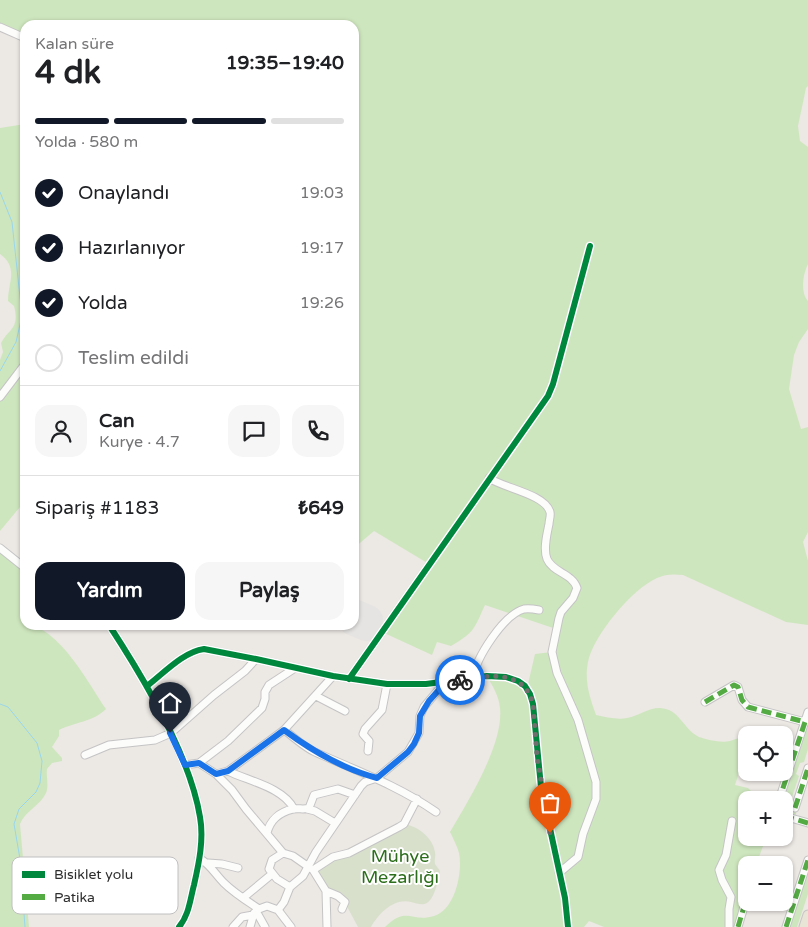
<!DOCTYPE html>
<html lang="tr">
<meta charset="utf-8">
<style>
body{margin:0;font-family:"Varela Round",sans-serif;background:#f6f6f6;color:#202124;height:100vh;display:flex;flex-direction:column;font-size:19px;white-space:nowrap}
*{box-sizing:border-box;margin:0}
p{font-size:16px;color:#757577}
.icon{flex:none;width:28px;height:28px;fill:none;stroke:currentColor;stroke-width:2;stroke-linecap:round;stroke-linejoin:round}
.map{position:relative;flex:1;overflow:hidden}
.panel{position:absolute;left:20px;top:20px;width:339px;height:610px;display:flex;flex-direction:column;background:#fff;border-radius:15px;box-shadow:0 1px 4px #0004}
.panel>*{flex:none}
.fabs{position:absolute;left:738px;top:726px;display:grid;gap:10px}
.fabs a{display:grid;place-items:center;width:55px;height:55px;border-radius:10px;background:#fff;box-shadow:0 1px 4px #0004;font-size:25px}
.pin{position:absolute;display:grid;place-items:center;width:42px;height:42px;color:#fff;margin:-51px -21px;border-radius:50% 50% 50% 0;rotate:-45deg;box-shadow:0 0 5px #0007}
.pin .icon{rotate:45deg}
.courier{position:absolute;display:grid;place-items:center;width:50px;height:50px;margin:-25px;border:4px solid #1a73e8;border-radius:50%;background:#fff;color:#222;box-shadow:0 1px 6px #0007}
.head em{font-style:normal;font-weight:700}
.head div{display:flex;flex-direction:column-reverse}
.head{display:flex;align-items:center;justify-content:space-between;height:85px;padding:0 15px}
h1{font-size:32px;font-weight:700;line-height:38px}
.bar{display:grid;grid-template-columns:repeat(4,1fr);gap:8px 5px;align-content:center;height:60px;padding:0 15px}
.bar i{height:6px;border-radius:4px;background:#e0e0e0}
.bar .on{background:#111827}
.bar p{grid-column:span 4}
.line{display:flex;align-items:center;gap:12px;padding:0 15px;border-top:1px solid #e0e0e0}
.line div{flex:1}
.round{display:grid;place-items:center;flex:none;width:52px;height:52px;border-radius:15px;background:#f6f6f6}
ol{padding:0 15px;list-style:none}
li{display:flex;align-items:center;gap:15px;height:55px}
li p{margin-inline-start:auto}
li .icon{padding:5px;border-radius:50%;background:#111827;color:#fff;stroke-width:4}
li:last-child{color:#757577}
li i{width:28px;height:28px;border:2px solid #e0e0e0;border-radius:50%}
.action{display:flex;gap:10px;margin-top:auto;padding:10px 15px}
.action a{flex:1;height:58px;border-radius:15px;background:#111827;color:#fff;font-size:20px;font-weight:700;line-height:58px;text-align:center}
.action a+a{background:#f6f6f6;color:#202124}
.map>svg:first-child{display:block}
.green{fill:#cee6be}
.cemetery{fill:#d8e0cc}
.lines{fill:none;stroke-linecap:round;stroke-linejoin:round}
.stream{stroke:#99d6ec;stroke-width:1}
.runway{stroke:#e6e4e2;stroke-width:30}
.minor-casing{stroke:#c5c4c5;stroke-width:9}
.major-casing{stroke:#c6c5c4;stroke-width:11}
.minor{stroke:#fcfcfb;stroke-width:7}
.major{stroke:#e8e4d6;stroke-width:9}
.quiet{stroke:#54ab44;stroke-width:5;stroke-dasharray:10 5;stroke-linecap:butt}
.cycleway-casing{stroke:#fff;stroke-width:9}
.cycleway{stroke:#00873e;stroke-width:6}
.done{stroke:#706f6e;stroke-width:5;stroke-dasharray:0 9}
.route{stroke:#1a73e8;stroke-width:6}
.labels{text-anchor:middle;stroke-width:4;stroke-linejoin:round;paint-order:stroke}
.park-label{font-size:18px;fill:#2c6e1b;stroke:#fff}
.key{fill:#fff;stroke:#c0c0c0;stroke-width:1}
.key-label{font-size:14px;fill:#2e2e2e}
</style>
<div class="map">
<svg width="808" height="927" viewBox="0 0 808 927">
<rect width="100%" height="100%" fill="#ece8e4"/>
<path class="green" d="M0,0H808V86L806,88L798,126L800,141L808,147V264C803,274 800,292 808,301V329L799,342L794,355L789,389L801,429L808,427V532L803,542L808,561V625L786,622L683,575C674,574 665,574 657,578C632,589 593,636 588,662C584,681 590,698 596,715C606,717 617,720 627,718C639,716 647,708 660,708C680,709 683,729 699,737C708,740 721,743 730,741C735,740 738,737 744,738L746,740V751L735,785L748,788L760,800H746V838H766L756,865H746V900L738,927H604L589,921L584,927H385C407,905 411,923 434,916C455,910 463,872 459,853C457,846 453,838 450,832C468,801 504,744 500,708C499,696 493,687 487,676H497L525,686L528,684L535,654L552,652L556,629L485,605C474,629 475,632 451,646L437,642L432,655L382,632L429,564L374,531L354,548V25H25V38L0,27Z
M25,124V501L0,531V360L3,352L1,343C9,328 20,329 14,306L8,301C8,282 19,268 0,254V128Z
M0,548L21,565L25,555V614L20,617L25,620V625C58,625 89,684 106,709C93,722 75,722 59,730V736L52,747L62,758V761L52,763L47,769C46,776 49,786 46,793C40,806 25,811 20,824L29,927H0Z
M808,726V749L804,762L800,763L796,774L799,776L788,809L796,811V815L784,811L783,800Z
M808,869V894L797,927H789Z"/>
<path class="cemetery" d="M404,824C418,826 433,838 435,852C436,856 434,860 435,864L440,871C438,880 435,898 427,903C422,906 416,903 411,902C394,898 379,913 371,927H358L343,899L332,894L313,870Z"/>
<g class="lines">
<path class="stream" d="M0,192L12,222L22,316L16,342L0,371
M0,704L8,707L37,743L42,761L40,783L36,792L19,809L14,824L20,859L25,927"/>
<path class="runway" d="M354,614L368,620L366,626L354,621"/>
<g class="minor-casing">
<path id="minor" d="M0,27L25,38
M0,397L25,364
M489,478C503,488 545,494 550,512C551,516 549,520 549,524C547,534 543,549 547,559C553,573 572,573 577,588L573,598L561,612L559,618L552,652L557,673L578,720L596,782V799L583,834L578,857L559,873
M0,548L25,568
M109,625C143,677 190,755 200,817C204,839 199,863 194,885C190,900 189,915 179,927
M473,678C476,658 503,615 524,609C529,608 534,609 539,610
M349,679L548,396L553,384L590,246
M147,686C164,673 183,652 204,649L256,659L333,676L387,684H426L487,676L506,677L518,681L525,686L530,694L533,704L541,787L565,898L568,927
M316,696L345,711
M705,702L734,685L738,687L742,700L748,707L805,722
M284,730C294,737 304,747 315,752C357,771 397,785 436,812
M368,751L369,741L363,734L365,729L382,710L387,684
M85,755L109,745L155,740L171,733L214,695L245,671L256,659
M199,763L216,774L232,790L246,809L283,853L293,856L313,870L326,891L338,896L345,902L342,909
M185,765L199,763L228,741L262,708L265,699V692L269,685L295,668
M228,771C248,781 283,787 294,809
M216,774L228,771L284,730L333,676
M779,800L808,712
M795,808L808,768
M307,809L315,811L335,823
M784,816L808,823
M267,833C270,820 280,812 293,809C299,808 304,810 309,808L314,795L338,789L355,795
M283,853L272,860L269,869L277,879L290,887
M199,858C210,864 215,874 224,883C234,893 247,901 259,909L267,906L278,910L291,927
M208,863L222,864L238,868
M756,865L757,861
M313,870L333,857L349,853L399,827L404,824L417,799
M326,891L327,927
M243,898L272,874
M278,910L284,902L290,887L303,876L316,852L361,786L365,782L377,778L408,752L419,733L420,716L424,707L445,682
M256,911L265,927
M233,927L242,917L253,915
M250,927L254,913
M729,927V909L731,897L722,880L719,870L726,855L732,821
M738,927L746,900
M786,927L808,860"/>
</g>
<g class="major-casing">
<path id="major" d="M804,927L808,915"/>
</g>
<use href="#minor" class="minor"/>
<use href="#major" class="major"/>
<path class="quiet" d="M705,702L734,685L738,687L742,700L748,707L805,722L779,800
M795,808L808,768
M784,816L808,823
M756,865L757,861
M738,927L746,900
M786,927L808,860"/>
<g class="cycleway-casing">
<path id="cycleway" d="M109,625C143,677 190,755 200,817C204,839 199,863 194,885C190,900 189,915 179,927
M349,679L548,396L553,384L590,246
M147,686C164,673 183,652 204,649L256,659L333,676L387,684H426L487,676L506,677L518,681L525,686L530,694L533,704L541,787L565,898L568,927"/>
</g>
<use href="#cycleway" class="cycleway"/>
</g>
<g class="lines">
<path class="done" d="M460,680C489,676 523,668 533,704L537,756L550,833"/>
<path class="route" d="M170,733L185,765L199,763L216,774L228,771L284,730C311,750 343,769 377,778L408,752L414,744L419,733L420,716L429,701L446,682L460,680"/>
</g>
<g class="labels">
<g class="park-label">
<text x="400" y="862">Mühye<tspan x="400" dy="21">Mezarlığı</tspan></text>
</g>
</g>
<rect x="12" y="857" width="166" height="57" rx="8" class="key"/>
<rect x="22" y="871" width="23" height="7" fill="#00873e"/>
<rect x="22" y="894" width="23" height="6" fill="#54ab44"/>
<g class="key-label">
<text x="54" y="879">Bisiklet yolu</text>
<text x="54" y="902">Patika</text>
</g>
</svg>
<div class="fabs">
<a><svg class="icon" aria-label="locate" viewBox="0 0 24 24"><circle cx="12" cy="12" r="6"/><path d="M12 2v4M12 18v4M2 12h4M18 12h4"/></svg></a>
<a>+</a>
<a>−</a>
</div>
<div class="pin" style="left:550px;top:833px;background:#ea580c"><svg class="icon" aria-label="bag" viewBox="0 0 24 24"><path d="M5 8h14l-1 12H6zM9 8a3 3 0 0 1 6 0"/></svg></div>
<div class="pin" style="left:170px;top:733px;background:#1f2937"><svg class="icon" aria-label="home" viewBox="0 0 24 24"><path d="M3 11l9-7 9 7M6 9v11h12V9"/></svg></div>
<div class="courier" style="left:460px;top:680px"><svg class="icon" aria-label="bike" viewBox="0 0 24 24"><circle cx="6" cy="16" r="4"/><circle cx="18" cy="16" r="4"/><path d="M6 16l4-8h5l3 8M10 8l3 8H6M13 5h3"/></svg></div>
<section class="panel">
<div class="head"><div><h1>4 dk</h1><p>Kalan süre</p></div><em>19:35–19:40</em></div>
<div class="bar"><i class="on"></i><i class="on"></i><i class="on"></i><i></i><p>Yolda · 580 m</p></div>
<ol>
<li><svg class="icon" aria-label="check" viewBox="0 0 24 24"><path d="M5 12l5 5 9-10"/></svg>Onaylandı<p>19:03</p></li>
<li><svg class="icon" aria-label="check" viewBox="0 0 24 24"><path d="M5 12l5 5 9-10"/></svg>Hazırlanıyor<p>19:17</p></li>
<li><svg class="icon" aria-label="check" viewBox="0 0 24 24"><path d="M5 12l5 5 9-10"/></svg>Yolda<p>19:26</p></li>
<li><i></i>Teslim edildi</li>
</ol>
<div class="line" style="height:90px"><a class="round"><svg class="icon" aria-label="person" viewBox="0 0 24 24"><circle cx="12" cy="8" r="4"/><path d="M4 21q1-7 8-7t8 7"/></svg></a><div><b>Can</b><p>Kurye · 4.7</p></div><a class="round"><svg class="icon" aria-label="chat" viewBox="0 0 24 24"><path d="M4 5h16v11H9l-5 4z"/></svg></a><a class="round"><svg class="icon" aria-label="phone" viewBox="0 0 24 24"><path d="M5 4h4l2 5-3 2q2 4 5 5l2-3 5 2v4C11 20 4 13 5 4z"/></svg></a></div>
<div class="line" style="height:65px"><div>Sipariş #1183</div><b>₺649</b></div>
<div class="action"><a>Yardım</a><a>Paylaş</a></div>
</section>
</div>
